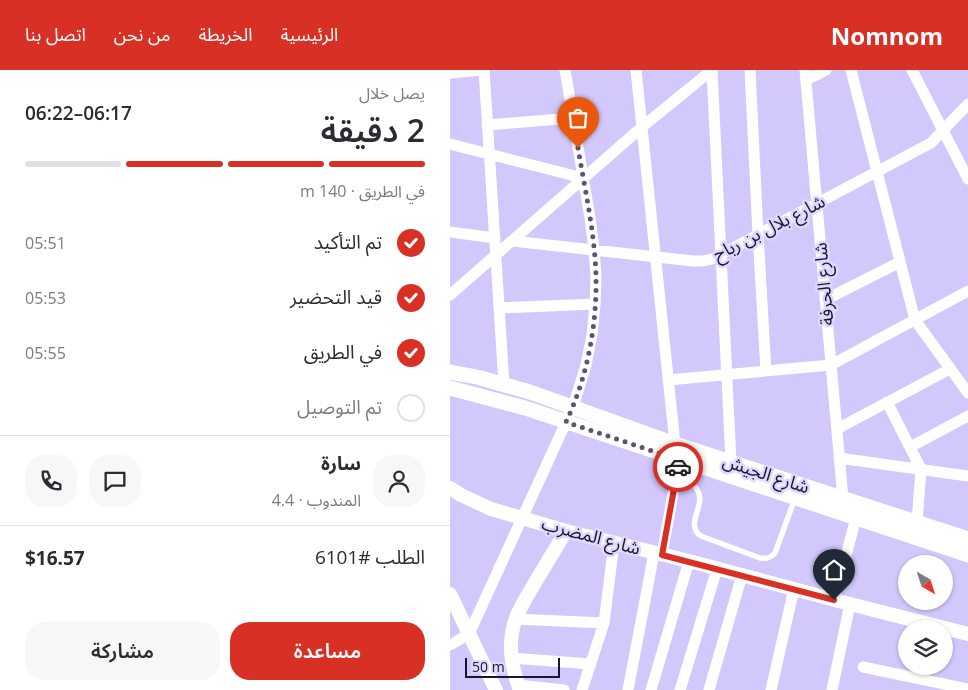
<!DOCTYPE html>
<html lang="ar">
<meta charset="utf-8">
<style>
body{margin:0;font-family:"Open Sans","Noto Sans Arabic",sans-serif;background:#f7f7f7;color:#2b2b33;direction:rtl;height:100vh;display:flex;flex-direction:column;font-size:19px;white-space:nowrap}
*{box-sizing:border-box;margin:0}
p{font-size:16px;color:#7c7c81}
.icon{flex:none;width:28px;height:28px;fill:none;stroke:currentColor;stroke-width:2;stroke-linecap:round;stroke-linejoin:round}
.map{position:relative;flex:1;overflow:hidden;direction:ltr}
.drawer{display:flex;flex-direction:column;background:#fff;width:450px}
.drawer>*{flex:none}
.needle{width:32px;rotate:141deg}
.buttons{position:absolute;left:448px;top:485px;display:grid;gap:10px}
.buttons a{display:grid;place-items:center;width:55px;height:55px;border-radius:50%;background:#fff;box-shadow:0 1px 4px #0004;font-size:25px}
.scale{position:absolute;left:15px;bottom:12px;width:95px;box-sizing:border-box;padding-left:5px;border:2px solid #1b162d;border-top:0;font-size:14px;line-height:18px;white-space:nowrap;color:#1b162d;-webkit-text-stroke:4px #ded8ff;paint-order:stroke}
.pin{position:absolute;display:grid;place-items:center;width:42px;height:42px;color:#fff;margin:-51px -21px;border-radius:50% 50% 50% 0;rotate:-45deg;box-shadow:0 0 5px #0007}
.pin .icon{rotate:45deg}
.courier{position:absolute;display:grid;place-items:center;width:50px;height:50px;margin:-25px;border:4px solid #d93025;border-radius:50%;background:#fff;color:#222;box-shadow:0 1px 6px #0007}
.summary em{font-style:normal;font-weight:600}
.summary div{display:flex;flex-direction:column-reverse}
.summary{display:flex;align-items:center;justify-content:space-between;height:85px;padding:0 25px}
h1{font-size:32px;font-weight:600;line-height:38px}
.bar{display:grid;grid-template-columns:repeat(4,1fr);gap:8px 5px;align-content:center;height:60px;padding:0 25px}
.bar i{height:6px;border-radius:4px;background:#e1e1e2}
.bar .current{background:#d93025}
.bar p{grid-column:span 4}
.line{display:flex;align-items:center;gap:12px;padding:0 25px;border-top:1px solid #e1e1e2}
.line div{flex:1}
.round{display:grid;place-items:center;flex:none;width:52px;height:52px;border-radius:20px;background:#f7f7f7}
ol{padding:0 25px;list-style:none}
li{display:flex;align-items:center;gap:15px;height:55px}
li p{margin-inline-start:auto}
li .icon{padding:5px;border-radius:50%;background:#d93025;color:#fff;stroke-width:4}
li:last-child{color:#7c7c81}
li i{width:28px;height:28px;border:2px solid #e1e1e2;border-radius:50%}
.cta{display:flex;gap:10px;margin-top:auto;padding:10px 25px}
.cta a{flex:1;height:58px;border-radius:20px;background:#d93025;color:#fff;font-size:20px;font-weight:600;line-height:58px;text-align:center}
.cta a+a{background:#f7f7f7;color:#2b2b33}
header{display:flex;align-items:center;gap:30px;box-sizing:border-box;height:70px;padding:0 25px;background:#d93025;color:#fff}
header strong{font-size:24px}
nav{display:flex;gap:28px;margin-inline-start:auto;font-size:18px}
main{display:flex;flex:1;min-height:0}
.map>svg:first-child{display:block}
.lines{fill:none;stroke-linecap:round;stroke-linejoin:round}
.service{stroke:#fff;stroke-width:5.5}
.minor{stroke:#fff;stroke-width:11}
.tertiary{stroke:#fff;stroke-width:14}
.secondary{stroke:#fff;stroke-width:15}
.done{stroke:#5b5475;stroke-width:5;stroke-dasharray:0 9}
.route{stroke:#d93025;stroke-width:6}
.labels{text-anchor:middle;stroke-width:5;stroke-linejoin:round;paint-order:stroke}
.street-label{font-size:18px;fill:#1b162d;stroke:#ded8ff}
</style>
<header>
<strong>Nomnom</strong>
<nav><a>الرئيسية</a><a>الخريطة</a><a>من نحن</a><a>اتصل بنا</a></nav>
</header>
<main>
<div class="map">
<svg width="518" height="620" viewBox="0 0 518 620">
<rect width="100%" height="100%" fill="#d2c8fc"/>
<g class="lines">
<path class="service" d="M227,402C234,408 244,413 248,421C256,436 234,455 251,466L310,488C317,489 320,488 325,483L345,428"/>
<path class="minor" d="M34,0L54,314
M186,0L225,374
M262,0L281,392
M300,0L308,164L316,301
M355,0L393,429
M401,0L465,250L518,323
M462,0L518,109
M0,3L34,0
M356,10L376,0
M37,55L123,48
M0,74L133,108
M0,162L45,168
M62,171L243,191H253L262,189L481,73L518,34
M0,225L192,57L262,0
M375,230L450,192
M49,238L145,234
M218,310L381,295L518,221
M437,332L471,399L467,453
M387,359L500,299
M460,377L518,346
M389,388L518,406
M212,485L229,390
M384,530L406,448
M65,549L154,553
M0,575L19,564L123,337L136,295L142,265L145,234L146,207L144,179L140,148L115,0
M61,588L141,594
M413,597L518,619
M68,615L114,620
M132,620L154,553L164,473
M178,620L204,483
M201,620L239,491
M230,620L267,499
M259,620L292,505
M321,620L344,519
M382,620L400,534"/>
<path class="tertiary" d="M0,418L11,425L41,439L116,461L239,491L400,534L518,564
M0,524L46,620
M70,620C61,597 57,572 66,548C71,535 79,523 86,511C96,494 106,478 116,461"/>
<path class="secondary" d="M0,302L27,307L80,322L225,374L518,469
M0,318L75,338L518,485"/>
</g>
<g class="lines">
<path class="done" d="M128,78C135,120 145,164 146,207C147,256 137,308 116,352L229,390L228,397"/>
<path class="route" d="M228,397L212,485L384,530"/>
</g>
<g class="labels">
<g class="street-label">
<text transform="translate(319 158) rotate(-27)" y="6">شارع بلال بن رباح</text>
<text transform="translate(374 214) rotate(-95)" y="6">شارع الحرفة</text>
<text transform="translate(316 404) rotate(18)" y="6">شارع الجيش</text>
<text transform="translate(141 466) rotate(15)" y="6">شارع المضرب</text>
</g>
</g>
</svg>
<div class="buttons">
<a><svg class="needle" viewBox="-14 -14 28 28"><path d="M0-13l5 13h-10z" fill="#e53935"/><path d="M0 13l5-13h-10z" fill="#7c7c81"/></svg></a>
<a><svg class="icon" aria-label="layers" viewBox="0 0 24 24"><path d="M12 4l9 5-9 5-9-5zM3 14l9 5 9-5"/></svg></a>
</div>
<div class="scale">50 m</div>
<div class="pin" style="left:128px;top:78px;background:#ea580c"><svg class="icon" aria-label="bag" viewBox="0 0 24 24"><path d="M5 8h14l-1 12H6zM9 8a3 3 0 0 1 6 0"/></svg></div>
<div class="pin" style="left:384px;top:530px;background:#1f2937"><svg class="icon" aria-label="home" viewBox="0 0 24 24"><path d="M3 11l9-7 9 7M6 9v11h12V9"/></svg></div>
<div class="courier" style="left:228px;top:397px"><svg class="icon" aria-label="car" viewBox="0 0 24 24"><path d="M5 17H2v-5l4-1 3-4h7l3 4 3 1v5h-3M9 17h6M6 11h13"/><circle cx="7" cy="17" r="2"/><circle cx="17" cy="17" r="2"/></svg></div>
</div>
<section class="drawer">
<div class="summary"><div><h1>2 دقيقة</h1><p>يصل خلال</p></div><em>06:17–06:22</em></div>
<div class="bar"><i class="current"></i><i class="current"></i><i class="current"></i><i></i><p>في الطريق · 140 m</p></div>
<ol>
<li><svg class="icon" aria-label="check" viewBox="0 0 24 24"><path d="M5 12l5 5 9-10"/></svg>تم التأكيد<p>05:51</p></li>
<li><svg class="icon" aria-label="check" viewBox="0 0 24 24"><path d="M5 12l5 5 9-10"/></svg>قيد التحضير<p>05:53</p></li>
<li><svg class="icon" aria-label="check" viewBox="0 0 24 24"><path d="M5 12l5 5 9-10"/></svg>في الطريق<p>05:55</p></li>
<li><i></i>تم التوصيل</li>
</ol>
<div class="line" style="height:90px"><a class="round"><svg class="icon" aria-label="person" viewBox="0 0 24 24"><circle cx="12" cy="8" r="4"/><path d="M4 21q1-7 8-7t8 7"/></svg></a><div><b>سارة</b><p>المندوب · 4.4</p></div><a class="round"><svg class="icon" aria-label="chat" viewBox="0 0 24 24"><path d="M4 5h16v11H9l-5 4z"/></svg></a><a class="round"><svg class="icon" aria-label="phone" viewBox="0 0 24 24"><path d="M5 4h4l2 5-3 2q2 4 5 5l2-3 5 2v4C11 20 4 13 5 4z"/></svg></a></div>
<div class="line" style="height:65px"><div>الطلب #6101</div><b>$16.57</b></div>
<div class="cta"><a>مساعدة</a><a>مشاركة</a></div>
</section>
</main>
